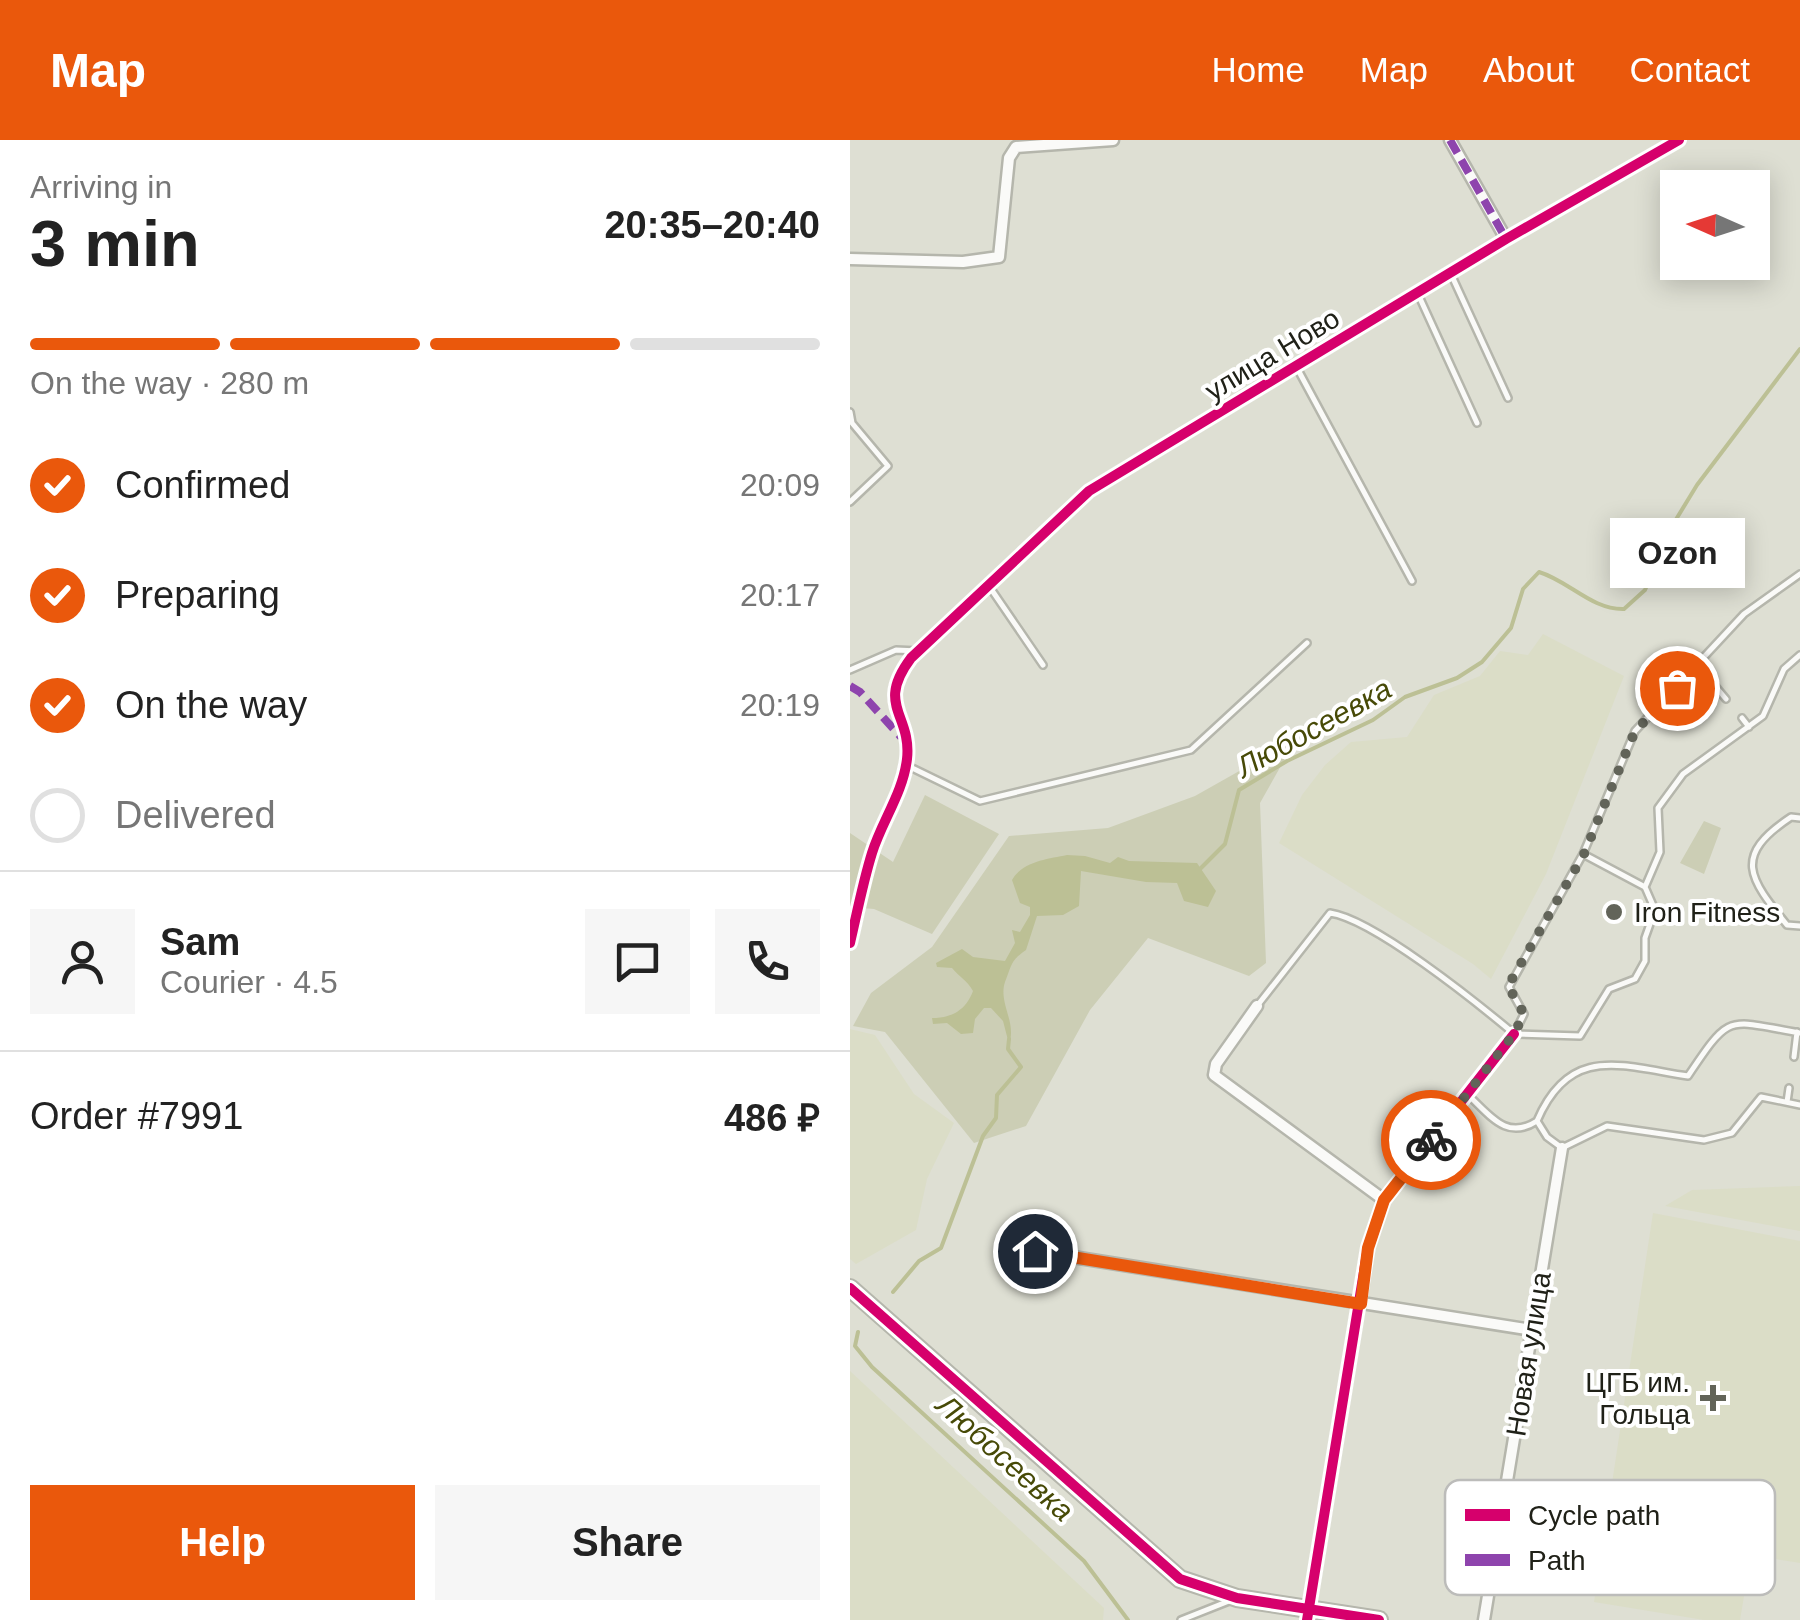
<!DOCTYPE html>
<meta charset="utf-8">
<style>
body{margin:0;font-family:Arial,sans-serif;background:#f6f6f6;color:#222;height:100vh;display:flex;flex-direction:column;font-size:38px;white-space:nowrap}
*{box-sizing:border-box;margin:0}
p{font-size:32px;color:#767676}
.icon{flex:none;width:55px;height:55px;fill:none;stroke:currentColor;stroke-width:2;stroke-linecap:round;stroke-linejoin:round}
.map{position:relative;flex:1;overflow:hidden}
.side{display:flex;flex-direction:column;background:#fff;width:850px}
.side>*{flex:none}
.needle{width:65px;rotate:273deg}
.tools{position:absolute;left:810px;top:30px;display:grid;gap:20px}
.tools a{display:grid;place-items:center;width:110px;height:110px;border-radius:0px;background:#fff;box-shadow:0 5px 25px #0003;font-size:50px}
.pin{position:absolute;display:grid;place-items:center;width:85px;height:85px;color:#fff;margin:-42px;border:5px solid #fff;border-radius:50%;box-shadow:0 2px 10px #0007}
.courier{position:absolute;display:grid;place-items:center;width:100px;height:100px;margin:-50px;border:8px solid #ea580c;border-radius:50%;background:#fff;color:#222;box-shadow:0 2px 12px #0007}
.bubble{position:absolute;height:70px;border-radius:0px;background:#fff;box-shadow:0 5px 25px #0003;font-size:32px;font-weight:800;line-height:70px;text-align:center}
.summary em{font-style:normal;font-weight:800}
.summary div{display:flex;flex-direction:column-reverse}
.summary{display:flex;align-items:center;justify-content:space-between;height:170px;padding:0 30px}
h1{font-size:65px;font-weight:800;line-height:75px}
.bar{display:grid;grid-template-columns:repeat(4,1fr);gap:15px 10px;align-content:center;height:120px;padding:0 30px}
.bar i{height:12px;border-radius:8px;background:#e0e0e0}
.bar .selected{background:#ea580c}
.bar p{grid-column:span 4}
.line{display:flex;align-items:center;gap:25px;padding:0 30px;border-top:2px solid #e0e0e0}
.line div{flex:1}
.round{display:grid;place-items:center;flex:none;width:105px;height:105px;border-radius:0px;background:#f6f6f6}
ol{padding:0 30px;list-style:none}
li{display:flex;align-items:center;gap:30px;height:110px}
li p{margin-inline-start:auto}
li .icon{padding:10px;border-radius:50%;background:#ea580c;color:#fff;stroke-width:4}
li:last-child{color:#767676}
li i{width:55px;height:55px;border:5px solid #e0e0e0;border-radius:50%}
.button{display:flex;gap:20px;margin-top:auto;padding:20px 30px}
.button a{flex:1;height:115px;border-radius:0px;background:#ea580c;color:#fff;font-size:40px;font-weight:800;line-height:115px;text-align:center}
.button a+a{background:#f6f6f6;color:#222}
header{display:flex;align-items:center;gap:60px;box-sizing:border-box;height:140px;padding:0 50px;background:#ea580c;color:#fff}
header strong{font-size:48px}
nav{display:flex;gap:55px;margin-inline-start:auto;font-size:35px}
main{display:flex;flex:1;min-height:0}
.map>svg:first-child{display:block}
.built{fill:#dbddc7}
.green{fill:#ccceb5}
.water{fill:#bcc095}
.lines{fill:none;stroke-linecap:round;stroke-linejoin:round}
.stream{stroke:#bcc095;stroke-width:4}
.lane-casing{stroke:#b5b6ac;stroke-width:10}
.street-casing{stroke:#b5b6ac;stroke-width:15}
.secondary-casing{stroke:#b5b6ac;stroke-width:20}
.lane{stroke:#fafaf8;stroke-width:5}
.street{stroke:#fafaf8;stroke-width:10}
.secondary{stroke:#ebebe6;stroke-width:15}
.quiet{stroke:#8e44ad;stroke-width:8;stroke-dasharray:15 8;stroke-linecap:butt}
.cycleway-casing{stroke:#fff;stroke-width:16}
.cycleway{stroke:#d6006c;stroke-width:10}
.done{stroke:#626459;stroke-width:10;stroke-dasharray:0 18}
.route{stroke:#ea580c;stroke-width:12}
.poi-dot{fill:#626459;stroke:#fff;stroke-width:4}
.labels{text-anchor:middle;stroke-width:8;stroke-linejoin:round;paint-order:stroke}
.street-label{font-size:28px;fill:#202118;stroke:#fff}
.poi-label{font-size:28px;fill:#202118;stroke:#fff;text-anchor:start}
.water-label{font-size:30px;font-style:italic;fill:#474a07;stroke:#fff}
.key{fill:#fff;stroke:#bcbcba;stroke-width:2.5}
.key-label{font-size:28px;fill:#202118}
</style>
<header>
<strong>Map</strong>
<nav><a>Home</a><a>Map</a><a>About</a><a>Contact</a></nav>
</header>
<main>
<section class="side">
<div class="summary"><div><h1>3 min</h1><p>Arriving in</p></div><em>20:35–20:40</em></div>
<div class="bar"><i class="selected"></i><i class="selected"></i><i class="selected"></i><i></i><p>On the way · 280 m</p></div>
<ol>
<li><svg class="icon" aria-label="check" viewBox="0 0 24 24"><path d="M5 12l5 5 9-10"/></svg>Confirmed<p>20:09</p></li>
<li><svg class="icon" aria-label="check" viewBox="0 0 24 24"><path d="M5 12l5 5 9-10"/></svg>Preparing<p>20:17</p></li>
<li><svg class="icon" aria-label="check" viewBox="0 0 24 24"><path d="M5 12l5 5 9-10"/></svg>On the way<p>20:19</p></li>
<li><i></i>Delivered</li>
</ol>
<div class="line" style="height:180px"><a class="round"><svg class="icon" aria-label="person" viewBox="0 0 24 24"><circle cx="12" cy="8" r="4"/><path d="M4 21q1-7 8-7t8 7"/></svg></a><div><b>Sam</b><p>Courier · 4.5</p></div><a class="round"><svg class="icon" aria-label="chat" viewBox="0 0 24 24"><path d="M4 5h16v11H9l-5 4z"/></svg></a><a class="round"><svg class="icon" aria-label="phone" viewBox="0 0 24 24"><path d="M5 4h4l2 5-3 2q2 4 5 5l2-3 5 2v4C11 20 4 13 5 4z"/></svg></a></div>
<div class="line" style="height:130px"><div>Order #7991</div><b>486 ₽</b></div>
<div class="button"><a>Help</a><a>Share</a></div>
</section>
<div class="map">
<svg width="950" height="1480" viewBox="0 0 950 1480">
<rect width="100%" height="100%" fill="#dedfd3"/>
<path class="built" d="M693,494L774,536L696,734L641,839L623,824L429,703L452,655L475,625L501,602L557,597L584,555L630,536L650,511L678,515Z
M0,889L25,895L64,954L104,983L77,1039L66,1090L6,1124L0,1119Z
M950,1046V1091L815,1066L842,1050Z
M803,1073L950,1101V1423L901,1415L890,1480H854L744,1462Z
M0,1231L254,1468L253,1480H0Z"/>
<path class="green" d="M446,599L410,663L416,823L399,836L298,798L240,870L176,986L124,1003L35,892L3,886L21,853L82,807L159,696L258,688L345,656Z
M75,655L149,694L82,794L24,769L0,767V693L43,722Z
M854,681L871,688L854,734L830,723Z"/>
<path class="water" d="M217,715L235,716L260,723L268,717L279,721L347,723L366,751L358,767L334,761L327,743L296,742L231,731L229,766L213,775L187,776L176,810C160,821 162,825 155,842C148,863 167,882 159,904L153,881L141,868H134L125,879L123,893L111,894L97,883L83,884L82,878C102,878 116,870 123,851C117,840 109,837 102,828L87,827L86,823L112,809L123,817L155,821L165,803L162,790L170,792L180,775V767L170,763L162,740C173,721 198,719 217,715Z"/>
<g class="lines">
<path class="stream" d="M350,729L375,704L389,650L437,621L523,580L555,557L607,538L632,522L661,488L673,449L689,432C719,441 742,470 774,469L795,450L822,386L847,345L950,209
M43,1152L69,1121L91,1108L133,996L146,978L147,955L171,927L158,909L159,899
M8,1192L5,1206L22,1227L234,1421L278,1480"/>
<g class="lane-casing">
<path id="lane" d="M601,134L658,258
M568,154L627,283
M447,228L562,441
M0,272L2,283L38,326L0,362
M139,446L193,525
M849,527L876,559
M0,530L46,510L68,511
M892,578L899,587
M56,625L130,661L341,610L457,503
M950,678L941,677C882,716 899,738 937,785L950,786
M733,714L795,747L805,770L795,798V821L785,839L759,849L730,896L664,894L674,874L659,847L733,714L785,591L894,474L950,434
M795,747L810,712L808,668L833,634L913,576L934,529L950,515
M407,866L480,773C523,779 626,862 662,892
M950,893C876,880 881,872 838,936C771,926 720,904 687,981L697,997L712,1008L757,986L854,1000L882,993L911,957L950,965
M944,917L947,892
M617,954C640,975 656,1001 687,981
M937,962L939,948
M331,1480L379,1461"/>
</g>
<g class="street-casing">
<path id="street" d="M600,0L656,99
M0,119L113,122L149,117L159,18L166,7L263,0
M0,803C7,773 13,742 22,713C32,681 53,653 57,619C62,574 25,566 61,518L239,351L656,99L829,0
M407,866L366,924L364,935L534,1060
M185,1111L682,1190
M459,1468L518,1107L534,1060L664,894
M634,1480L712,1008"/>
</g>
<g class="secondary-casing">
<path id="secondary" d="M0,1148L330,1439L387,1458L529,1480"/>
</g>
<use href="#lane" class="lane"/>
<use href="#street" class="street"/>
<use href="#secondary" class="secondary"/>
<path class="quiet" d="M600,0L656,99
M0,546L10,552L51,597"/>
<g class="cycleway-casing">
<path id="cycleway" d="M0,803C7,773 13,742 22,713C32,681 53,653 57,619C62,574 25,566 61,518L239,351L656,99L829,0
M0,1148L330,1439L387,1458L529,1480
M457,1480L518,1107L534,1060L664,894"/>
</g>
<use href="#cycleway" class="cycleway"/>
</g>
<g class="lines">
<path class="done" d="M581,1000L664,894L674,874L658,846L734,714L785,591L827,548"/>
<path class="route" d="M185,1111L511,1164L518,1108L534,1060L581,1000"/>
</g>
<g class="poi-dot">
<circle cx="764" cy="772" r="10"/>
<path d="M858 1243h10v10h10v10h-10v10h-10v-10h-10v-10h10z"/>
</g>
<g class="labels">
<g class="street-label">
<text transform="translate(422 214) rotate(-31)" y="10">улица Ново</text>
<text transform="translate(678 1214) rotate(-81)" y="10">Новая улица</text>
</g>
<g class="poi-label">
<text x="784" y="782">Iron Fitness</text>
<text x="840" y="1252" text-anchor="end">ЦГБ им.<tspan x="840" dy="32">Гольца</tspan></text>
</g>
<g class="water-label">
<text transform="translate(464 588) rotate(-29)" y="10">Любосеевка</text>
<text transform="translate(155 1318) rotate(42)" y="10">Любосеевка</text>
</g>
</g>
<rect x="595" y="1340" width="330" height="115" rx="15" class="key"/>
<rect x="615" y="1369" width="45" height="12" fill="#d6006c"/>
<rect x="615" y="1414" width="45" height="12" fill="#8e44ad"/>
<g class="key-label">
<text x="678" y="1385">Cycle path</text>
<text x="678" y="1430">Path</text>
</g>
</svg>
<div class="tools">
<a><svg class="needle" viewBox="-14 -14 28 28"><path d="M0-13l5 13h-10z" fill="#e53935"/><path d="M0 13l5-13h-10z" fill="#767676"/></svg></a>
</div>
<div class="pin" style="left:827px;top:548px;background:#ea580c"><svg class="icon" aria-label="bag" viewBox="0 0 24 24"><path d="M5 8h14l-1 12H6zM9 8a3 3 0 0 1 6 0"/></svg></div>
<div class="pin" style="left:185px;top:1111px;background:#1f2937"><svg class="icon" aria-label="home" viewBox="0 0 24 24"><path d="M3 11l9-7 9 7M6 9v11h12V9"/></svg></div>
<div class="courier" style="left:581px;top:1000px"><svg class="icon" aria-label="bike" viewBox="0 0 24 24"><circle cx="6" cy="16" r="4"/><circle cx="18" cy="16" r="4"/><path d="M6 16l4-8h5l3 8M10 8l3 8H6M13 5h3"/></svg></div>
<div class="bubble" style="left:760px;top:378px;width:135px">Ozon</div>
</div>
</main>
